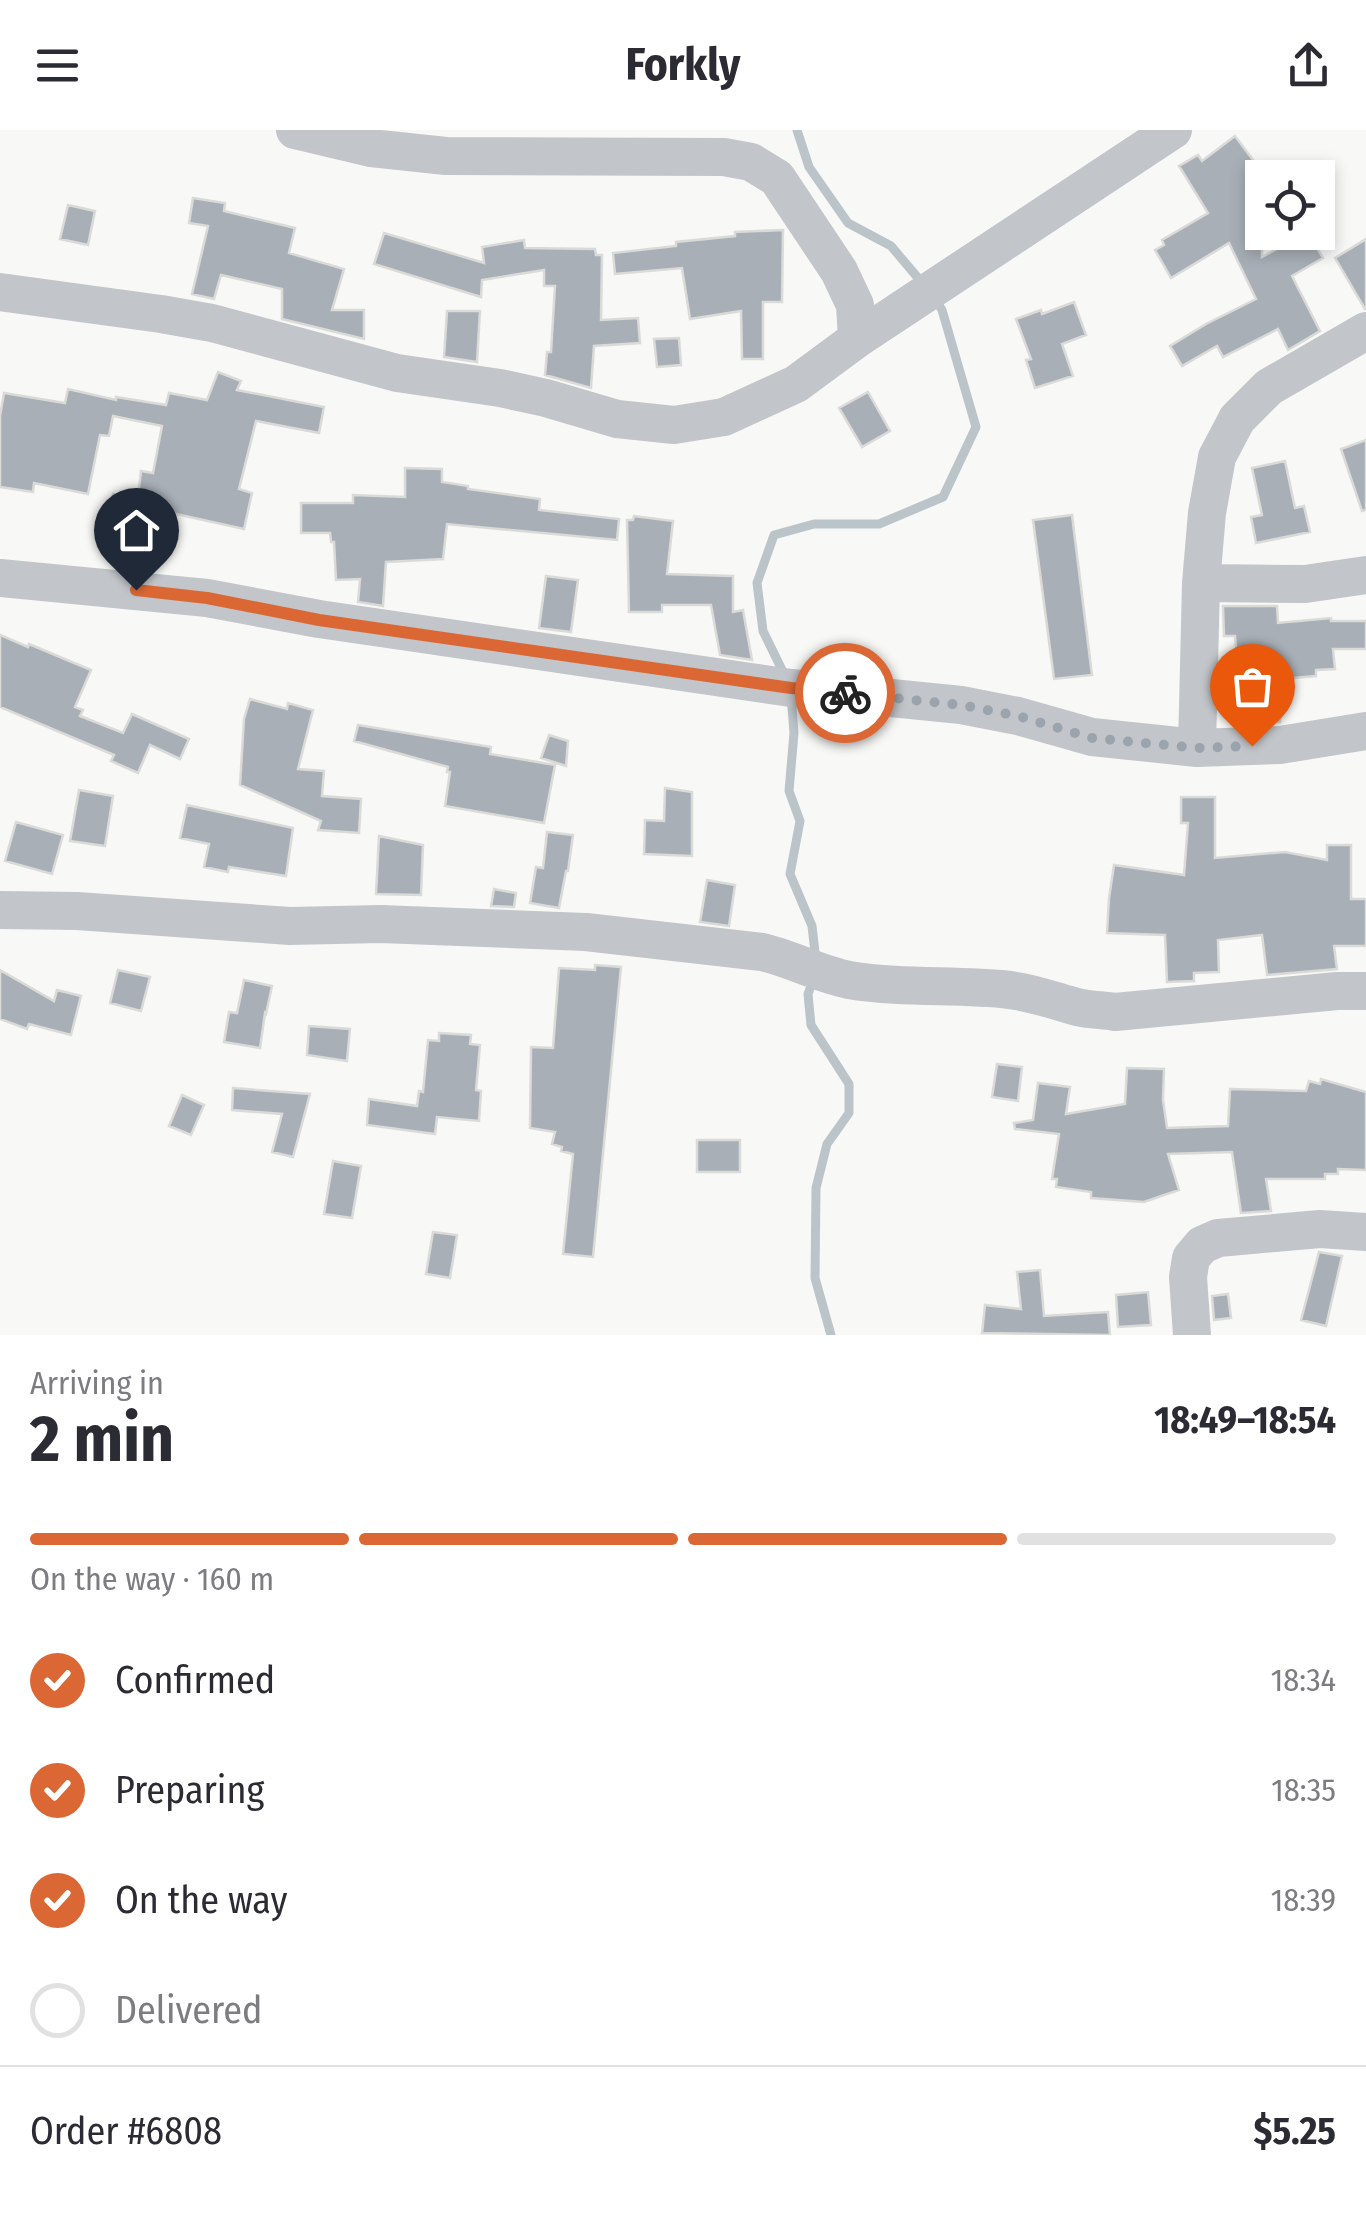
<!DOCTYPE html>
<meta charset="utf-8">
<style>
body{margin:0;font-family:"Fira Sans Condensed",sans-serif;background:#f7f7f7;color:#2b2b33;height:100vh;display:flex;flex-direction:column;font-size:38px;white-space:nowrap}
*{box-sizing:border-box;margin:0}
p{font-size:32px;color:#7c7c81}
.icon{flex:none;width:55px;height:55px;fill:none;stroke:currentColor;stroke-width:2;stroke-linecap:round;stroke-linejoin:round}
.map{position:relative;height:1205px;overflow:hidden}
.side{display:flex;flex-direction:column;background:#fff;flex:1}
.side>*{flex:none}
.buttons{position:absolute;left:1245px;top:30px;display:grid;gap:20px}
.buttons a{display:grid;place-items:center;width:90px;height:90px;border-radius:0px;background:#fff;box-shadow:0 5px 15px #0003;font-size:50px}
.pin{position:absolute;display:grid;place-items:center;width:85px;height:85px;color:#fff;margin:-102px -42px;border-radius:50% 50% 50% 0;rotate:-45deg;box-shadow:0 0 10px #0007}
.pin .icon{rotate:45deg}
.courier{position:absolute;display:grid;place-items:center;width:100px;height:100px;margin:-50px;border:8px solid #db6834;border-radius:50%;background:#fff;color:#222;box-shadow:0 2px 12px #0007}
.summary em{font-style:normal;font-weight:700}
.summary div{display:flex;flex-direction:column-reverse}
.summary{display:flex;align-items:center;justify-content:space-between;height:170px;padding:0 30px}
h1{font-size:65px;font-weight:700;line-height:75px}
.bar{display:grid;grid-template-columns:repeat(4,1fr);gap:15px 10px;align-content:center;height:120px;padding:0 30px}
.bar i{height:12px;border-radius:8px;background:#e1e1e2}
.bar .on{background:#db6834}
.bar p{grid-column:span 4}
.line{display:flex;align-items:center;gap:25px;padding:0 30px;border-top:2px solid #e1e1e2}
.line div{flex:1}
ol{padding:0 30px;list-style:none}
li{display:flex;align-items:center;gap:30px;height:110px}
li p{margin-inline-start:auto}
li .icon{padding:10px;border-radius:50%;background:#db6834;color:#fff;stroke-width:4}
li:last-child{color:#7c7c81}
li i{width:55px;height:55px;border:5px solid #e1e1e2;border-radius:50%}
header{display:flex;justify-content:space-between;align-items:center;height:130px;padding:0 30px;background:#fff;font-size:45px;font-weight:700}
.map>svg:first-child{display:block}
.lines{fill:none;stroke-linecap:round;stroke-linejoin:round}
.stream{stroke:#bac4c9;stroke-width:9}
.building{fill:#a8afb6;stroke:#dadad8;stroke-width:2.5}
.minor{stroke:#c2c5c9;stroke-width:38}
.done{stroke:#9ba4ad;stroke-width:10;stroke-dasharray:0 18}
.route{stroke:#db6834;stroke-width:12}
</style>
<header><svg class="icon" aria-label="menu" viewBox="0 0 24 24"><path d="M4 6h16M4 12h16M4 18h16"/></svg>Forkly<svg class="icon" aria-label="share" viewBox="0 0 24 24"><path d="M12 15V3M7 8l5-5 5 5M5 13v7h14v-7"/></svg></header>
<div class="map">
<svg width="1366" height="1205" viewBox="0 0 1366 1205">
<rect width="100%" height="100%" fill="#f8f9f6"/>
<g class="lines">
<path class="stream" d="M797,0L809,37L848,93L891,116L924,155
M785,546L763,501L757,453L774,405L814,394H879L943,367L976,297L942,180L934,167
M791,565L794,603L789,661L800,691L790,744L812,796L816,831
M813,851L808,864L811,895L849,954V983L827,1014L816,1058L815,1148L831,1205"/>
</g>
<path class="building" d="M1235,6L1262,42V127L1308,102L1323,128L1292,146L1320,201L1288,220L1278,199L1223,227L1217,216L1182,236L1170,216L1206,194L1256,169L1229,113L1171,148L1155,120L1164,115L1162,110L1208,83L1179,36L1198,25L1202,31Z
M193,68L225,73L224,81L295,98L289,123L344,139L332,180H364V209L282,189V159L221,145L214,169L192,164L208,96L189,93Z
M68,75L95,81L88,115L60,109Z
M783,100L782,172H763V229H742L741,181L690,189L682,138L615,144L613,123L676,116V112L735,106V102Z
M384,103L484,133L482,117L524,110L525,118L595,119L596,125H602L601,190L638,188L640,213L594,216L591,258L545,245L547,222H551L555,156H544V140L482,150L481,167L374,134Z
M1366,109V179H1365L1335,128Z
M1074,172L1086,205L1062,214L1073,246L1035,258L1026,230L1031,229L1016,189L1041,180L1042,184Z
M447,181H480L477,232L444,227Z
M679,208L681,235L657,237L654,209Z
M218,242L241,251L237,260L324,277L319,303L256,291L239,359L252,363L244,399L176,384L174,395L110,386L113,364L138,367L141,341L153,343L162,296L113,286L109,306L100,305L88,364L34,353L33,362L0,357V286L4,263L65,273L68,259L116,270V267L166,275L169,263L207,270Z
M868,262L890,301L862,317L839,278Z
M1366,310V380L1362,381L1341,319Z
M1285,331L1295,378L1304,376L1310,402L1256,413L1251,387L1262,385L1252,338Z
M405,338L442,339V352L468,356V359L540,369L539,380L619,389L617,410L447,394L443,429L386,432L383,476L358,472L360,449L336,450L334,412H331L330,403H301V373H353V365L405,367Z
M1072,385L1092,545L1054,549L1033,390Z
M634,386L673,391L667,444L733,446V482L743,480L752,530L720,525L711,475H662V482H629L627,390H633Z
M546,446L578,450L571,502L539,498Z
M1223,476H1277L1278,493L1331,488V491H1366V519H1333L1335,539L1316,540V546L1283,549L1280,592L1254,593V579L1252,578L1254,540L1238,541L1235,506H1224Z
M0,505L28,517L29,514L91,540L75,577L83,580L80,586L123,603L132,584L189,609L180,629L150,615L138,643L111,631L114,625L0,577Z
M250,569L287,579L288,573L313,580L298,639L324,641L322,666L361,669L359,703L318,700L321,691L240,655L244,589Z
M358,595L491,617L490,624L555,635L544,693L445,676L450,642H447L448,637L354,611Z
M549,605L568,611L566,636L541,628Z
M665,658L692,662V726L644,724L645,690L664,691Z
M79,660L113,666L105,716L70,711Z
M1181,667H1215V728L1285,722L1327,730V715H1351V769H1366V816H1334L1337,839L1267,845L1262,805L1218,810L1219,842L1194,843V851L1167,852L1165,805L1107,803L1109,768L1114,735L1184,745L1188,693H1181Z
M187,675L293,698L286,746L229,737L228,742L204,737L209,714L180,708Z
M16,692L63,705L52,744L5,731Z
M547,702L573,705L568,741H566L559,778L530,773L536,737L543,738Z
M379,706L423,715L421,765L376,764Z
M707,750L735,755L729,796L700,792Z
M494,759L516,763L514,777L491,776Z
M595,835L621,837L593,1127L563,1124L573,1024L561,1021L562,1017L552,1014L555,1002L530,998L531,917L553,918L559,838L595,840Z
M0,840L54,871L57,860L81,866L71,905L29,894L27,899L0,889Z
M118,840L150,847L141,881L110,873Z
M244,850L272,856L266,884L265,883L260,918L224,912L229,882L237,883Z
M309,896L350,899L347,931L307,925Z
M439,903L471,905L470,914L480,915L476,960L481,961L479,991L437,987L435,1004L367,995L369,969L417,976L419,961L423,962L428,910L439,911Z
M997,934L1022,937L1018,971L992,967Z
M1127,938L1164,939L1163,970L1167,998L1228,996L1230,959L1306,961L1309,951L1320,954L1321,949L1366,962V1040L1338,1039V1044H1325V1049H1266L1271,1081L1241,1083L1232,1022L1168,1024L1179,1060L1144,1072L1091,1068V1062L1056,1057L1057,1049H1052L1059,1004L1015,999L1014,993L1033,990L1038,953L1070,957L1066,984L1125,974Z
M233,958L310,964L293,1027L272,1022L282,984L232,980Z
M182,965L204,975L191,1005L169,996Z
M697,1010H740V1042H697Z
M333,1031L361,1036L352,1088L324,1084Z
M433,1102L457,1105L450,1148L426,1144Z
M1319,1122L1342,1126L1326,1196L1301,1190Z
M1040,1140L1044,1186L1108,1182L1110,1205L982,1203L985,1175L1021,1179L1017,1142Z
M1148,1162L1151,1195L1118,1197L1116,1165Z
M1228,1164L1231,1188L1214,1190L1212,1166Z"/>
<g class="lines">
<path class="minor" d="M295,0L371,18L446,26L724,27L751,32L777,48L839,141L855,175L857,209
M0,162L161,184L212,193L397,243L500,258L546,268L617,289L674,295L724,287L796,254L857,209L1173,0
M0,448L207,468L319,489L791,558L961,575L1018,586L1092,607L1197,618L1280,615L1366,601
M1201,453L1305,454L1366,445
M1197,618L1201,453L1207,383L1217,327L1237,289L1269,257L1366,201
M0,780L77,781L290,796L381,794L586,802L762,822C792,829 819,844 849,850C903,859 957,854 1010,860C1034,863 1055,871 1077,877C1090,880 1103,880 1115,882L1337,861H1366
M1192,1205L1188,1147L1191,1128L1202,1115L1218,1108L1320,1099L1366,1102"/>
</g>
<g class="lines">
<path class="done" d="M845,563L961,575L1018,586L1092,608L1197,618L1252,616"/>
<path class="route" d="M136,460L207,468L319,490L791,558L845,563"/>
</g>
</svg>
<div class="buttons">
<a><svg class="icon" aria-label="locate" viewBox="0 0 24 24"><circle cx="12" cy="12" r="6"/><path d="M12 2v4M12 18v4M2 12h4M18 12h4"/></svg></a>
</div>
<div class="pin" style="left:1252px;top:616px;background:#ea580c"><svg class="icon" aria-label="bag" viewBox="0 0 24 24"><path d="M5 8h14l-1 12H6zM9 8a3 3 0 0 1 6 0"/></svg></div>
<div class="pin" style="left:136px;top:460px;background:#1f2937"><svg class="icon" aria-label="home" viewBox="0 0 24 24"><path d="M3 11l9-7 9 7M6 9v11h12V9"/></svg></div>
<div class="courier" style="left:845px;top:563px"><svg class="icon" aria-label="bike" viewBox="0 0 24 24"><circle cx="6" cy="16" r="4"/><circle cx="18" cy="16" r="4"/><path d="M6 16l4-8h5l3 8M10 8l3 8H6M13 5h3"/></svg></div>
</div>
<section class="side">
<div class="summary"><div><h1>2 min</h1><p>Arriving in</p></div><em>18:49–18:54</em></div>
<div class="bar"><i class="on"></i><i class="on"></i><i class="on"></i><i></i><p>On the way · 160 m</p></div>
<ol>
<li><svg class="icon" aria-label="check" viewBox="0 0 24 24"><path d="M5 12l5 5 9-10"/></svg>Confirmed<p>18:34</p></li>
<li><svg class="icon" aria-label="check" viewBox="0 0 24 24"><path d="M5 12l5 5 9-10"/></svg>Preparing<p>18:35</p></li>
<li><svg class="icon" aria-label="check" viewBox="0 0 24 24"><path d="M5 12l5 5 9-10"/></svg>On the way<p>18:39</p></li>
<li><i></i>Delivered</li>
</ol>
<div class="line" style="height:130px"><div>Order #6808</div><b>$5.25</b></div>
</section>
